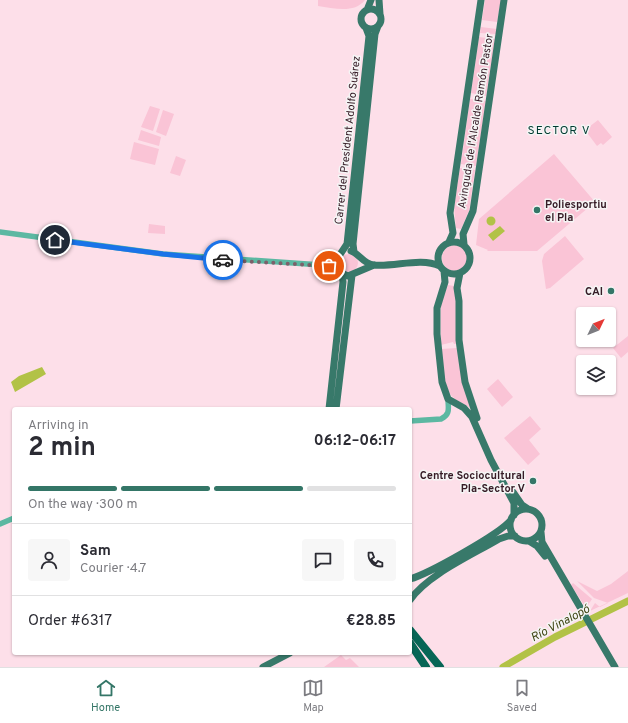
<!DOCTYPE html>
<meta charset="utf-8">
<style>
body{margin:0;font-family:Overpass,sans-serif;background:#f7f7f7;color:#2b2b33;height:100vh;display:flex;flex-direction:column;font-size:15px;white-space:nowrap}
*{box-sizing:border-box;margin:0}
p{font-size:13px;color:#7c7c81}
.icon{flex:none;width:22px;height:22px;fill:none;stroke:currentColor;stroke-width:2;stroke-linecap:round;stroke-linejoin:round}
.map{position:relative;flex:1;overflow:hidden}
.sheet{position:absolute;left:12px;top:407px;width:400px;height:248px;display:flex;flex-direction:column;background:#fff;border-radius:4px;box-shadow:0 1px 3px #0004}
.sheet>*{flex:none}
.needle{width:26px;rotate:47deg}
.fabs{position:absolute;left:576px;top:307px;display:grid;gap:8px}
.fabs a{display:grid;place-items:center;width:40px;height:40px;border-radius:4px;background:#fff;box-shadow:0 1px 3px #0004;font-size:20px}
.pin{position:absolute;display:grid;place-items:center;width:34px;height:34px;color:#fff;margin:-17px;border:2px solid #fff;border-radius:50%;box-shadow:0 1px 4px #0007}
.courier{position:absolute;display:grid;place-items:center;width:40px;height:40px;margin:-20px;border:3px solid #1a73e8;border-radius:50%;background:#fff;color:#222;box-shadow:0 1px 5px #0007}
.summary em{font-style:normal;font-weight:700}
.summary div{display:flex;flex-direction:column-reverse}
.summary{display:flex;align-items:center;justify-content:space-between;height:68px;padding:0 16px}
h1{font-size:26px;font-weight:700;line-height:30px}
.bar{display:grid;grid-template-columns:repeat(4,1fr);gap:6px 4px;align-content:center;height:48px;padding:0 16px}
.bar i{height:5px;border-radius:3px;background:#e1e1e2}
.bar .current{background:#347667}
.bar p{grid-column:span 4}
.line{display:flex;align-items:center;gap:10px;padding:0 16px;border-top:1px solid #e1e1e2}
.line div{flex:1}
.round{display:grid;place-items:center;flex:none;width:42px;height:42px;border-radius:4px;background:#f7f7f7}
.tabs{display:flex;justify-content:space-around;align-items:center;height:56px;border-top:1px solid #e1e1e2;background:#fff;font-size:11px;color:#7c7c81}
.tabs a{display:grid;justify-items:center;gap:2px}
.tabs .current{color:#347667}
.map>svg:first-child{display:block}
.green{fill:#fac4d6}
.water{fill:#b2c246}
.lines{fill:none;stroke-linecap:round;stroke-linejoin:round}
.river{stroke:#b2c246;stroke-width:7}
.minor{stroke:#5cb8a2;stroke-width:5.5}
.major{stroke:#38796a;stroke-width:7}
.highway{stroke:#076656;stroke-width:8}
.done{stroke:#7c606a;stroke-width:4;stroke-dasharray:0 7.2}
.route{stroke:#1a73e8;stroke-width:5}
.poi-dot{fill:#347667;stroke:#f5f5f5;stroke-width:1.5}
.labels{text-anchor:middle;stroke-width:3;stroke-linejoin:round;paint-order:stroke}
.street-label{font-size:11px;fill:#361b26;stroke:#f5f5f5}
.poi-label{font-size:11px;font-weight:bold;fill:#361b26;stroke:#f5f5f5;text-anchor:end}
.neighbourhood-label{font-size:12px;letter-spacing:1px;fill:#003b31;stroke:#f5f5f5}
.water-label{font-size:12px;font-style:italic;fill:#414716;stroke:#f5f5f5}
</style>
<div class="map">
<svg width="628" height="667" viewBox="0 0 628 667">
<rect width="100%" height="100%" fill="#fddfe9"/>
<path class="green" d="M318,0H365C354,14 334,8 318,6Z
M485,0H501L497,22L482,20Z
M481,27L497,29L496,34L480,33Z
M479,37L495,39L486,96L471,93Z
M470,99L486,101L476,166L461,164Z
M150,106L160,109L153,131L141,127Z
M163,110L174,114L166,136L156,132Z
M598,120L612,137L603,145L601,143L597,146L585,130Z
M141,130L161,137L159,146L138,140Z
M134,142L159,149L155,165L130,159Z
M554,154L595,202L537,251H487L488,250L476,245L479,219Z
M176,156L186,160L180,176L170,173Z
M460,168L475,170L469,211L461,229L456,228L454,207Z
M149,224L165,226V234L148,233Z
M565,236L584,259L550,288L546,289L542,261L544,254Z
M442 258a13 13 0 1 1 26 0a13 13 0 1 1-26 0Z
M340 263a9 9 0 1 1 18 0a9 9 0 1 1-18 0Z
M448,285L454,286L457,302L456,344H454L453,342L441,345V303Z
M628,336V352L621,358L613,348Z
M457,348L470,408C465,404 458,402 454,398C442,388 443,364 441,349Z
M498,379L513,397L502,407L487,389Z
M530,416L541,429L529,440L540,454L528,465L504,438Z
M628,571V593L590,611L595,603L600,607L608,603L594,598L577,581L597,591L611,584Z
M573,583L592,599L586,608L571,585Z
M341,655L346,660L350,658L359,667H324Z"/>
<path class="water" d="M486.5 221a4.5 4.5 0 1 1 9 0a4.5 4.5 0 1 1-9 0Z
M500,226L505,231L493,241L488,235Z
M42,367L46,374L15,392L11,382L19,376Z"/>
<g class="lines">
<path class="river" d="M503,667L555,637L628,601"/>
<path class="minor" d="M0,232L163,254L336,266
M410,421L441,419C451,414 448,408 448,399
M0,524L14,518"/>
<path class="major" d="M379,0L380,14
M361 19a10 10 0 1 1 20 0a10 10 0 1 1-20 0Z
M367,10L371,0
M366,28L369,36L347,244L335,262L339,272L348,276L374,265
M438 258a16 16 0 1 1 32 0a16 16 0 1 1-32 0Z
M449,242L453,233L450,213L454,184L481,0
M464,244L463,234L473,211L504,0
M351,251C360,254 363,264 374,265C396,267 420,257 440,266
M354,252L353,244L375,34L378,26
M444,271L445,282L437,308V334L442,382L448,399L464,408L472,417L491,460L514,503V515
M460,273L457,288L459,301V340L465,382L477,418
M329,409L343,282L342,274
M336,409L352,275
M513,492L522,505L528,509
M510 525a16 16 0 1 1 32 0a16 16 0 1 1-32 0Z
M541,532L542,542L615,667
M529,541L537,546L545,556
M410,579C428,574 500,534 511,520
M410,600C427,575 472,555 499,539L508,536H515
M263,667L290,653"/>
<path class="highway" d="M410,630L440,667
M410,643L426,667"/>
</g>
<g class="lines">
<path class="done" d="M223,260L329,266"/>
<path class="route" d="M55,240L163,254L223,260"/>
</g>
<g class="poi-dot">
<circle cx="537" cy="210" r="4"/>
<circle cx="611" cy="291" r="4"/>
<circle cx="533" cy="481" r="4"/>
</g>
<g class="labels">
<g class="street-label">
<text transform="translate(475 121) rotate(-81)" y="4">Avinguda de l'Alcalde Ramón Pastor</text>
<text transform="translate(347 140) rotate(-84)" y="4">Carrer del President Adolfo Suárez</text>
</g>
<g class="poi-label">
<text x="545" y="208" text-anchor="start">Poliesportiu<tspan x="545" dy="13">el Pla</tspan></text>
<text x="603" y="295">CAI</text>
<text x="525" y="479">Centre Sociocultural<tspan x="525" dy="13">Pla-Sector V</tspan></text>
</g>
<g class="neighbourhood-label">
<text x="559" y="134">SECTOR V</text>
</g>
<g class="water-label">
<text transform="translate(560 623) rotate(-28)" y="4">Río Vinalopó</text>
</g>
</g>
</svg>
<div class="fabs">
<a><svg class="needle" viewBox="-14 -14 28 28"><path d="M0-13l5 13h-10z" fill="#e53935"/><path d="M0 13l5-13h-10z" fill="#7c7c81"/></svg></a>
<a><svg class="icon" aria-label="layers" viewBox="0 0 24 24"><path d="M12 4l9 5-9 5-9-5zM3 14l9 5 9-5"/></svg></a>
</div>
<div class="pin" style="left:329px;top:266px;background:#ea580c"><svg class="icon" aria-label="bag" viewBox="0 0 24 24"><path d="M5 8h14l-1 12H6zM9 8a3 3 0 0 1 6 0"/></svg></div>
<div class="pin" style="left:55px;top:240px;background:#1f2937"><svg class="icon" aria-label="home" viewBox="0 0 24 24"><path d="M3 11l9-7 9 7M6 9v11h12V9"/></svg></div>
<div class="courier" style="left:223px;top:260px"><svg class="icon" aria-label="car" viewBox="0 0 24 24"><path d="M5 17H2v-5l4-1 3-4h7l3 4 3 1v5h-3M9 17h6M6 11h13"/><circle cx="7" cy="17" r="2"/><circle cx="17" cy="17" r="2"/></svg></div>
<section class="sheet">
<div class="summary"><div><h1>2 min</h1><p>Arriving in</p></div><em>06:12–06:17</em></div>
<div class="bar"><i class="current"></i><i class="current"></i><i class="current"></i><i></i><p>On the way · 300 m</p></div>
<div class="line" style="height:72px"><a class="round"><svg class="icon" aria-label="person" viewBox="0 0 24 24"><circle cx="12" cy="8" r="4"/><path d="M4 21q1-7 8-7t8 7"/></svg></a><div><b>Sam</b><p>Courier · 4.7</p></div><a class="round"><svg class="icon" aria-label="chat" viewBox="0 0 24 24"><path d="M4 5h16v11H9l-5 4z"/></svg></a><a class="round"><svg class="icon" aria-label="phone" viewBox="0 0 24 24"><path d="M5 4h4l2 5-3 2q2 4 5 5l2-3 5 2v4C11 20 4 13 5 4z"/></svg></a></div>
<div class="line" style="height:52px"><div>Order #6317</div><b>€28.85</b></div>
</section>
</div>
<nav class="tabs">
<a class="current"><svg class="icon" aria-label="home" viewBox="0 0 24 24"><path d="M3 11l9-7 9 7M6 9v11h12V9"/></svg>Home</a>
<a><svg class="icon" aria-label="map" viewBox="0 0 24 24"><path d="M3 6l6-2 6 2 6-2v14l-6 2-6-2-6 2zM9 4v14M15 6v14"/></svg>Map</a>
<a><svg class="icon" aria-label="saved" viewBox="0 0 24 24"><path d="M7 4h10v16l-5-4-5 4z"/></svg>Saved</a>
</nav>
